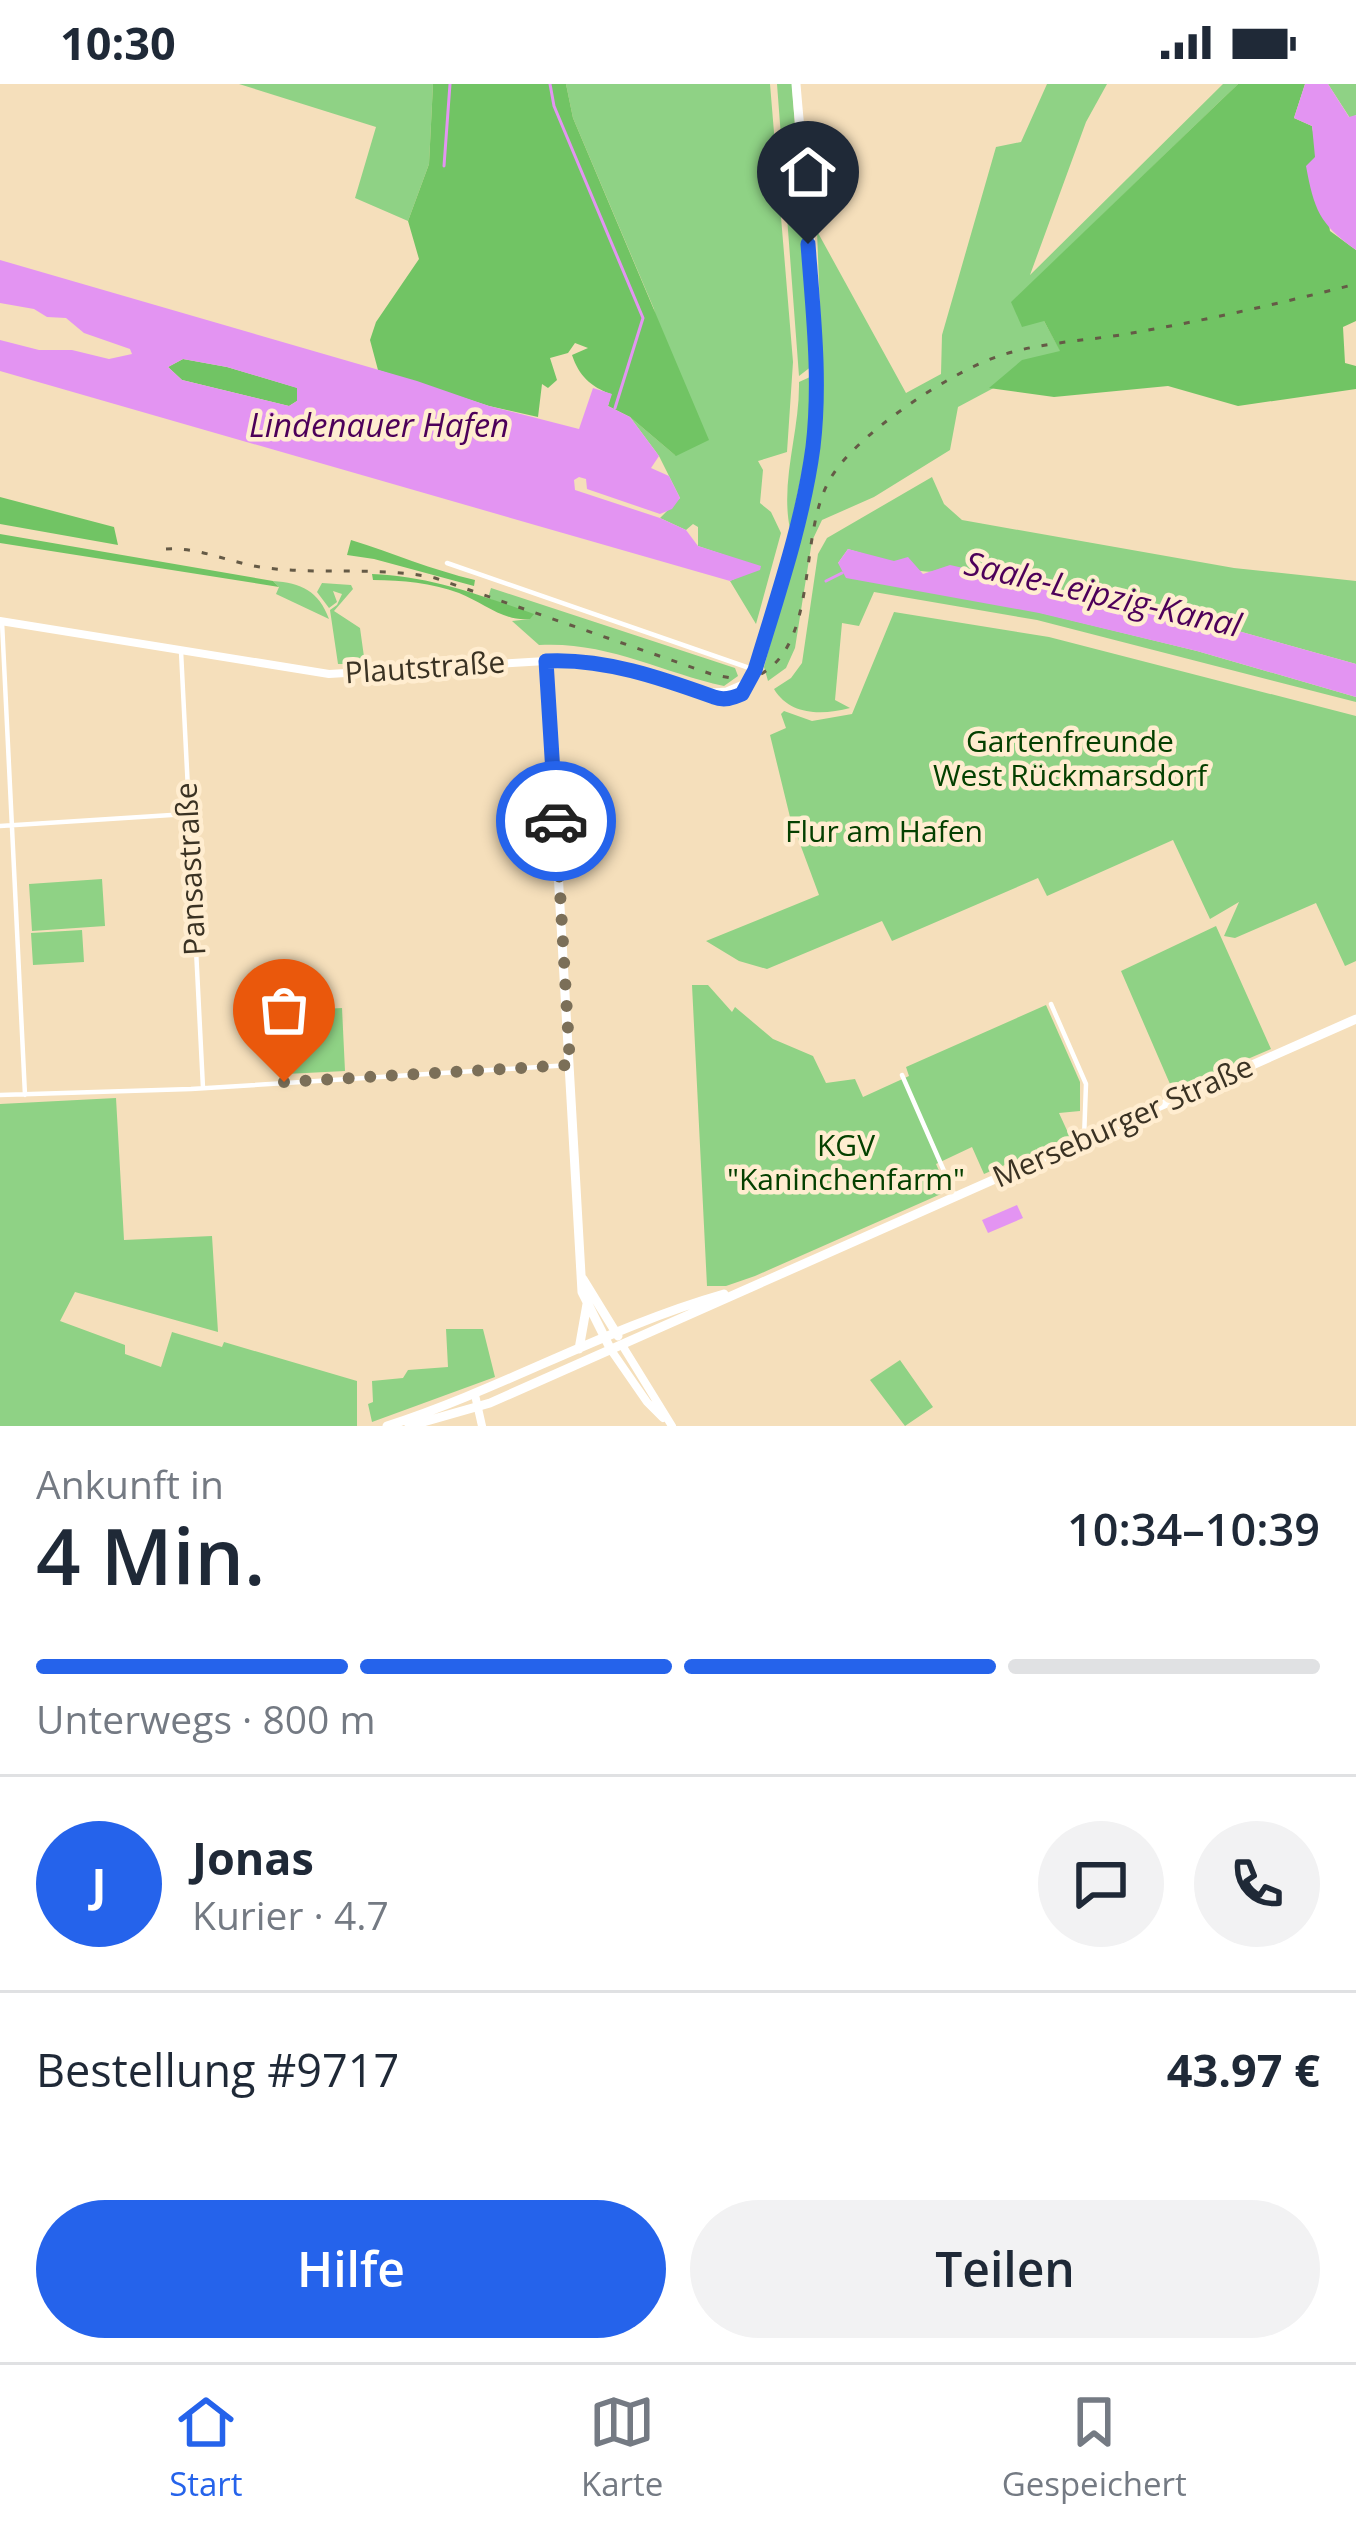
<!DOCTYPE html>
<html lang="de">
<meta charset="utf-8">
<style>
body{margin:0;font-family:"Open Sans",sans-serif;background:#f2f2f3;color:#1f2937;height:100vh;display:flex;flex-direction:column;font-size:45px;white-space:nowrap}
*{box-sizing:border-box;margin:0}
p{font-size:39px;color:#747a83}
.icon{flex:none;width:66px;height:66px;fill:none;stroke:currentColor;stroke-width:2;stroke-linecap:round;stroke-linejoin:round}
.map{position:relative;height:1342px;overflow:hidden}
.panel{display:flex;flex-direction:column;background:#fff;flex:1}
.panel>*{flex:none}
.pin{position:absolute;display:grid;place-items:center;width:102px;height:102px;color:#fff;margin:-123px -51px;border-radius:50% 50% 50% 0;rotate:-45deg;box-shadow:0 0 12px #0007}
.pin .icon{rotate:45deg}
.courier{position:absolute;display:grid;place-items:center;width:120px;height:120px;margin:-60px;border:9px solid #2563eb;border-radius:50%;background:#fff;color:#222;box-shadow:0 3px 15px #0007}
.summary em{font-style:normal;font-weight:600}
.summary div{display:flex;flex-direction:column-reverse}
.summary{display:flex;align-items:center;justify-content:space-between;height:204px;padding:0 36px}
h1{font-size:78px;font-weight:600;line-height:90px}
.bar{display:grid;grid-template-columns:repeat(4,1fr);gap:18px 12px;align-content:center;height:144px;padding:0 36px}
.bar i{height:15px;border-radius:9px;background:#e0e1e3}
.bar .selected{background:#2563eb}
.bar p{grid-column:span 4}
.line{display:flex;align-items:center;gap:30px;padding:0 36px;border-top:3px solid #e0e1e3}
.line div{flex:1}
.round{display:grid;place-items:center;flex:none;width:126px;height:126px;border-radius:63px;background:#f2f2f3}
.cta{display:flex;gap:24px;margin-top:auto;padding:24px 36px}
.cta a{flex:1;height:138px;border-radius:72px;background:#2563eb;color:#fff;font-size:48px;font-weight:600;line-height:138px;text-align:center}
.cta a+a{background:#f2f2f3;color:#1f2937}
.status{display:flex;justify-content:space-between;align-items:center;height:84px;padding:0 60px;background:#fff;direction:ltr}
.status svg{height:33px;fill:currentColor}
.tabs{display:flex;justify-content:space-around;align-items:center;height:168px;border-top:3px solid #e0e1e3;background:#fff;font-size:33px;color:#747a83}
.tabs a{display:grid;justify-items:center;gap:6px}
.tabs .selected{color:#2563eb}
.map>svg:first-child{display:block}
.green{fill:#8fd285}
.forest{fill:#71c464}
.water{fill:#e394f2;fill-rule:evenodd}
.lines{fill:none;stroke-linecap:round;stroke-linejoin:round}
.stream{stroke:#e394f2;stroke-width:3}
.minor{stroke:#fff;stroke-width:4.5}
.secondary{stroke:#fff;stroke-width:8}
.primary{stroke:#fff;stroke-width:9}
.rail{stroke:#655a46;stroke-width:3;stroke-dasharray:6 12;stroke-linecap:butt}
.done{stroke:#7b6f58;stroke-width:12;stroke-dasharray:0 21.6}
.route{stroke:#2563eb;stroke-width:15}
.labels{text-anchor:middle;stroke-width:9;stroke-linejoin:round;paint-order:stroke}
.street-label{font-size:30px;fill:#3a3223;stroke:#ffedd0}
.park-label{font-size:30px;fill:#044000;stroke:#ffedd0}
.water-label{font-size:33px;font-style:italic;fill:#4d0059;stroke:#ffedd0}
</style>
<div class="status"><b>10:30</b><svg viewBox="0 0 49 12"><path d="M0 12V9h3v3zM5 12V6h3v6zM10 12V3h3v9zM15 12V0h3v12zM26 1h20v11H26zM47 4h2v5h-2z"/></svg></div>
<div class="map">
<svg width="1356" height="1342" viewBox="0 0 1356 1342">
<rect width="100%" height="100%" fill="#f5dfbb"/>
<path class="green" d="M239,0H433L429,80L408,137L355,114L376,43Z
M566,0H770L793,278L787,368L758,377L763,386L760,419L771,428L781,449L756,540L730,497L760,483L698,462V443L693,440L686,446L660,434L680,414L659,372L630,333L675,371L654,225L573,34Z
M777,0H792L793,15L812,282L799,292Z
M1047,0H1107L1086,38L1030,191L1223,0H1238L1012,218L1044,237L1061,268L958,323L950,366L874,413L822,436L812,457L795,564L786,584L768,597L764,583L810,414L823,302L817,147L906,309L941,290L942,251L996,63L1021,58Z
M1328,0H1356V31L1350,34Z
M810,293L808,360L790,445C780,397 800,347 799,298Z
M932,393L944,420L962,436L1234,484L1356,497V580L1206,538L936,487C919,492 870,471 848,465L838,479L1197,567L1356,613V618L1037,536L874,508L859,542L842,539L835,616L850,624C823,631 790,632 774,605L791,594L802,579L818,470L827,454Z
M273,497C301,499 319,507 329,535L276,510L279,503Z
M322,499L351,501L353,505L334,527L360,544L365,580H338L330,526L337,521L342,510L333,507L337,518L329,524L317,508Z
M491,504L735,584L738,592L724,602C661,588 606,557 539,561L512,537L530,535L488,514Z
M894,528L1049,553L1356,632V877L1345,882L1316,819L1235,854L1224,852L1239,818L1210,835L1173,756L1047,812L1038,794L892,857L882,837L767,885L739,877L706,857L819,811L790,733L770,651L786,644L781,630L784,627L812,637L852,630Z
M102,795L105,842L32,847L29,800Z
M1216,842L1271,965L1173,1007L1121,887Z
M82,846L84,878L33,881L31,849Z
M692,901H708L732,928L735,923L773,955L813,972L826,999L855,995L863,1013L909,992L906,983L1046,921L1080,998V1027L1059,1029L1070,1053L984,1090L972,1063L936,1080L946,1103L941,1110L755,1192L726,1202H707Z
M342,924L345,987L286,990L283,927Z
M116,1014L124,1156L212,1152L218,1248L75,1208L60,1237L125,1261V1270L161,1283L172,1248L222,1263L224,1258L357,1297V1342H0V1020Z
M446,1245H483L495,1293L372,1338L368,1320L373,1318L372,1297L403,1294L408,1286L448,1283Z
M900,1276L933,1323L905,1342L870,1296Z"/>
<path class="forest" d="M433,0H566L573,34L709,356L676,372L630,333L608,322L611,310C591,303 579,292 572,271L588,264L575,259L568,269L550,274L557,296L548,304L542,300L538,333L489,322L378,286L370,256L376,238L419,175L408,137L429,80Z
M1238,0H1305L1294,34L1312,42L1330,147L1356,166V237L1343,243L1345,279L1356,282V305L1238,322L1168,302L1054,313L989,304L1022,276L1060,267L1044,237L1022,243L1011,218Z
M183,275L227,283L298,304L297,317L289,322L182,296L168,283Z
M0,413L114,443L118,461L0,440Z
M0,450L273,497L279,503L0,459Z
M351,456C393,469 432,486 475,496L474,502L374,475L347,471Z
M372,490C430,492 480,511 534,530L530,535C504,538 484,519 459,509C431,499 403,496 373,496Z"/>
<path class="water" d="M1305,0H1328L1349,33L1356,31V166C1319,140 1314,125 1306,82L1315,73L1312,42L1294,34Z
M0,176L417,297L489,322L579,345L593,304L612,310L608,322L630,333L659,372L651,384L669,392L680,414L672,425L660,430L587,405L586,395L579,393L574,396L575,406L660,434L686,446L698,462L761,482L760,486L730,497L0,287V256L39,266H72L109,275L132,270L130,265L84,249L66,234L47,233L34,225L0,219ZM183,275L227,283L297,304V317L289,322L182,296L168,283Z
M848,465L894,477L908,473L923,490L950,481L1206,538L1356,580V613L1197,567L1039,529L846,494L838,479Z
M1017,1121L1023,1134L988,1149L982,1136Z"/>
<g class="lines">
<path class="stream" d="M550,0L554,22L643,234L615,324
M444,82L450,0
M826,497L842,489"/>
<path class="minor" d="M447,479L755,586
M2,538L25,1011
M181,567L203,1004
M0,742L187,730
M1051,920L1086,1000L1084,1055
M902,991L955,1112
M0,1011L191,1005L570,981"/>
<path class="secondary" d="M0,537L329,590L546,577
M622,1261L672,1342
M611,1266L647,1318L663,1334
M475,1311L482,1342"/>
<path class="primary" d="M712,609L727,608L748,599
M583,1195L618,1252
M579,1265L587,1220
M611,1266L582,1208L546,577C604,575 661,594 714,613C724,617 733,614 742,610L753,589C779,516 806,435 813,358C825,244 805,114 796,0
M387,1342C502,1305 608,1243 724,1210
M409,1342L490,1319L1356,935"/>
<path class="rail" d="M166,465C201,463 232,480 267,484C323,491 380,482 435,494L714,591L737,595
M761,590C819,557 798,453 829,397C853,352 948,290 996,273C1038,258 1088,257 1132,249C1207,236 1282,219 1356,200"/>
</g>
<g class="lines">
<path class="done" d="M284,998L570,981L556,737"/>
<path class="route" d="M556,737L546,577C604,574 661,594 714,613C724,617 733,614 742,610L755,586C777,513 803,438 813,363C821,296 813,228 808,160"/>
</g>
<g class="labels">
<g class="street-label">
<text transform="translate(425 584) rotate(-4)" y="10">Plautstraße</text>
<text transform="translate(191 785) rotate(-93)" y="10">Pansastraße</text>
<text transform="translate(1123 1038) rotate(-24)" y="10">Merseburger Straße</text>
</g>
<g class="park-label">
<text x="1070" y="668">Gartenfreunde<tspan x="1070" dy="34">West Rückmarsdorf</tspan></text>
<text x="884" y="758">Flur am Hafen</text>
<text x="846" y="1072">KGV<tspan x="846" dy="34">"Kaninchenfarm"</tspan></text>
</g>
<g class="water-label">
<text x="379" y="353">Lindenauer Hafen</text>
<text transform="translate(1103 510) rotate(13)" y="12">Saale-Leipzig-Kanal</text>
</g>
</g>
</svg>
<div class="pin" style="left:284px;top:998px;background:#ea580c"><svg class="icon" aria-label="bag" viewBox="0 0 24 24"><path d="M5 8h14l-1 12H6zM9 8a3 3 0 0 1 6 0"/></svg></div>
<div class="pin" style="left:808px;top:160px;background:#1f2937"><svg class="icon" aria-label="home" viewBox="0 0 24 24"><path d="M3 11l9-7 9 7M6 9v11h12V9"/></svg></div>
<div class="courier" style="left:556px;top:737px"><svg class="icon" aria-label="car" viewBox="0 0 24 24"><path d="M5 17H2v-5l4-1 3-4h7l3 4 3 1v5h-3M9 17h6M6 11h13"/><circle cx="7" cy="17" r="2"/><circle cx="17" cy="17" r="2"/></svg></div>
</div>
<section class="panel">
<div class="summary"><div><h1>4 Min.</h1><p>Ankunft in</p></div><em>10:34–10:39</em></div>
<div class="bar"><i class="selected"></i><i class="selected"></i><i class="selected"></i><i></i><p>Unterwegs · 800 m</p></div>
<div class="line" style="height:216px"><b class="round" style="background:#2563eb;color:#fff">J</b><div><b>Jonas</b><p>Kurier · 4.7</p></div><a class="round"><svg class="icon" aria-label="chat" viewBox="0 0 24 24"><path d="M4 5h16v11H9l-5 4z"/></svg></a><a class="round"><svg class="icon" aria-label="phone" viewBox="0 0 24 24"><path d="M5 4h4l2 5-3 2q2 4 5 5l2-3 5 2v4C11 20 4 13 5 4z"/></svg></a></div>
<div class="line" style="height:156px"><div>Bestellung #9717</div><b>43.97 €</b></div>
<div class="cta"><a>Hilfe</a><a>Teilen</a></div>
</section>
<nav class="tabs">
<a class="selected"><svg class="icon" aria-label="home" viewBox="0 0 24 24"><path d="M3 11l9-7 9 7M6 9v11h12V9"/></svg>Start</a>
<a><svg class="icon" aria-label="map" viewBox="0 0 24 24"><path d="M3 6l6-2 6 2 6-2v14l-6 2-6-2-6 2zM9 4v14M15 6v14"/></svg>Karte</a>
<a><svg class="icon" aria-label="saved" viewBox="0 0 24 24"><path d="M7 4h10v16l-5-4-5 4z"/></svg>Gespeichert</a>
</nav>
